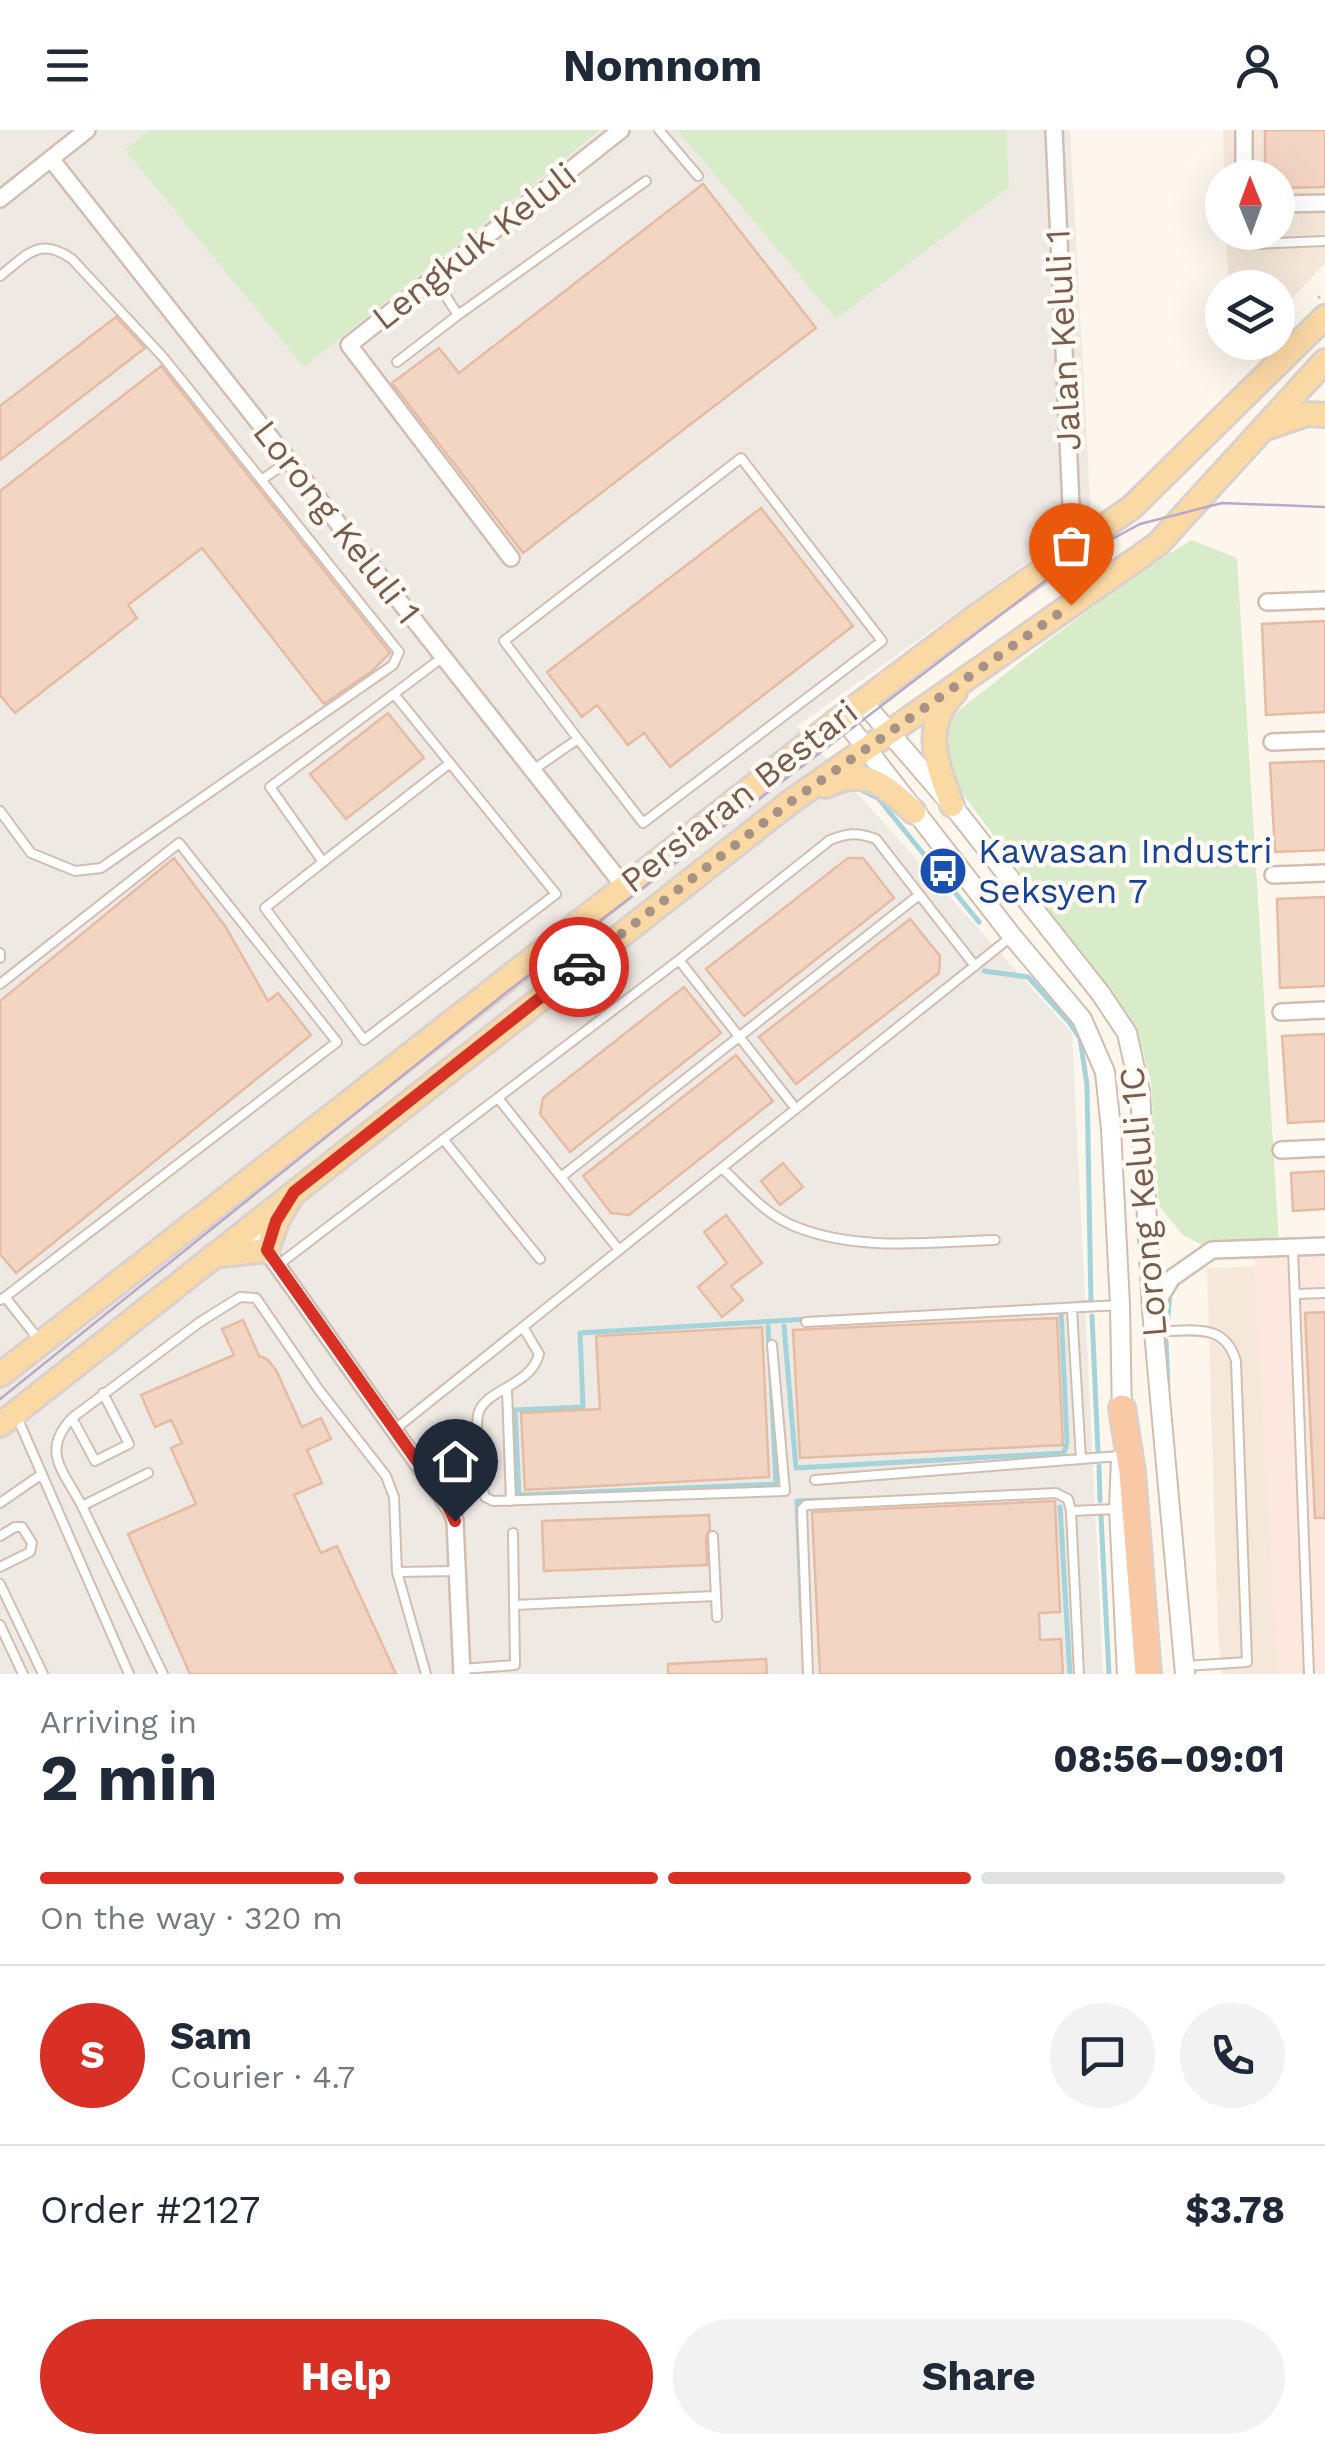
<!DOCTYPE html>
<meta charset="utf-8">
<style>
body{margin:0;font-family:"Work Sans",sans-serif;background:#f2f2f3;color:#1f2937;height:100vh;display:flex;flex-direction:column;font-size:38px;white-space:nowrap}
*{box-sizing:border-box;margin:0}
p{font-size:32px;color:#747a83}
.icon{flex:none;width:55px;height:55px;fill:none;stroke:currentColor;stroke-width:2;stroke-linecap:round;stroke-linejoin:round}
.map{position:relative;height:1544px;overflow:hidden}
.drawer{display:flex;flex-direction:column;background:#fff;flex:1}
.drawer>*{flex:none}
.needle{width:65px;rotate:359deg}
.buttons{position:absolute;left:1205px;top:30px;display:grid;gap:20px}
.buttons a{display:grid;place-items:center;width:90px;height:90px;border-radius:50%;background:#fff;box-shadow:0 10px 40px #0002;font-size:50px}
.pin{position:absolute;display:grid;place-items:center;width:85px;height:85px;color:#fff;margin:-102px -42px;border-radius:50% 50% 50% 0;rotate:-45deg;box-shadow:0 0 10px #0007}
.pin .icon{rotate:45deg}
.courier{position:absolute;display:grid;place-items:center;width:100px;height:100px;margin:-50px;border:8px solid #d93025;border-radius:50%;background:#fff;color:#222;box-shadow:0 2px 12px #0007}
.summary em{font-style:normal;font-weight:700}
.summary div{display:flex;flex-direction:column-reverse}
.summary{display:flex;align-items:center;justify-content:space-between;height:170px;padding:0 40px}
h1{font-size:65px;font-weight:700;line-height:75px}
.bar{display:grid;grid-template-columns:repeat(4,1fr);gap:15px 10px;align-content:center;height:120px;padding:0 40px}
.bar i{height:12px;border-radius:8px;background:#e0e1e3}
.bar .active{background:#d93025}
.bar p{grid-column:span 4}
.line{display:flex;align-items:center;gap:25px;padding:0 40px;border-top:2px solid #e0e1e3}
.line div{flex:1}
.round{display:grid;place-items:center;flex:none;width:105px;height:105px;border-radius:52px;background:#f2f2f3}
.button{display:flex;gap:20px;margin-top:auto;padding:20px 40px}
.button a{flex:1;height:115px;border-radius:60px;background:#d93025;color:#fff;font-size:40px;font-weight:700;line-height:115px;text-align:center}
.button a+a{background:#f2f2f3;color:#1f2937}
header{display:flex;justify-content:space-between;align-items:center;height:130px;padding:0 40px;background:#fff;font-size:45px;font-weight:700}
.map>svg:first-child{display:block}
.residential{fill:#f5e8da}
.commercial{fill:#fde8e0}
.industrial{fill:#efe9e4}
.green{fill:#d8ecc9}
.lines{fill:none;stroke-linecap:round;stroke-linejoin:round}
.stream{stroke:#a5d3da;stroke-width:5}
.building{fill:#f3d5c3;stroke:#e6bba3;stroke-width:2.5}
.service-casing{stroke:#d1beb0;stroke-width:12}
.minor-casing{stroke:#d1beb0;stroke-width:20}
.tertiary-casing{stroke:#d1beb0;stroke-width:22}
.primary-casing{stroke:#dad1cd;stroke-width:28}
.trunk-casing{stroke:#dad1cd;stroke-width:30}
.path{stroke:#d9b8a5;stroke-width:2.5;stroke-dasharray:2.5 8;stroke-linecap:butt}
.service{stroke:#fff;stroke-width:8}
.minor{stroke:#fff;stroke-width:15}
.tertiary{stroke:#fff;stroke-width:18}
.primary{stroke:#fbd9a5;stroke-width:22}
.trunk{stroke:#f9c8a4;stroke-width:25}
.tram{stroke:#b9a8c9;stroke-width:2.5}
.done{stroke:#a89285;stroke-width:10;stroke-dasharray:0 18}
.route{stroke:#d93025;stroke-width:12}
.labels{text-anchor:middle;stroke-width:9;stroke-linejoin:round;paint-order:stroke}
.street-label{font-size:35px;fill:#7a5c4d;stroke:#fffaf3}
.transit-label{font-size:35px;fill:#164399;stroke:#fffaf3;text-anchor:start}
</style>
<header><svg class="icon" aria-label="menu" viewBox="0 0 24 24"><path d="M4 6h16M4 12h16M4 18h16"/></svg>Nomnom<svg class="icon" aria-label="person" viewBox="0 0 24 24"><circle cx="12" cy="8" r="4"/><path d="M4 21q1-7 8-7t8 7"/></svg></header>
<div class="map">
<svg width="1325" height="1544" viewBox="0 0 1325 1544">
<rect width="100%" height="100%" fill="#fdf6ec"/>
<path class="residential" d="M1223,0H1325V133L1278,184V158L1229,157L1226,103L1278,102V48L1224,47Z
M1325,1135V1544H1222L1218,1508L1207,1138Z"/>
<path class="commercial" d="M1325,1126V1544H1278L1254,1129Z"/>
<path class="industrial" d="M0,0H1070L1091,387L797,596L1072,903L1103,1544H0Z"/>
<path class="green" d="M149,0H600L304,237L125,20Z
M677,0H1006L1009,57L836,189Z
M1191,410L1237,428L1279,1112L1204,1116L1183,1105L1158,1075L1151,951L1138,904L950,646C945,615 938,599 963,577C1037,519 1111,460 1191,410Z"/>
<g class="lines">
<path class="stream" d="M857,658L878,668L979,792
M984,841L1028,847L1069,892L1080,908L1087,955L1091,1172L1074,1174
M1092,1186L1098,1322
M1167,1195L1170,1163
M768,1196L769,1217
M784,1196L796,1338L1064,1323L1067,1313L1061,1180
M1166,1211L1168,1258
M770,1228L776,1354L519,1365L515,1280L583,1277L580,1203L808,1189
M1099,1336L1100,1371
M1060,1377L1070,1544
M1101,1386L1109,1544
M802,1492L797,1371L854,1369"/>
</g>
<path class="building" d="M1265,0H1325V57L1278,58V48H1265Z
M703,54L816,198L523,423L392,253L439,218L459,243Z
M116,187L145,218L0,330V276Z
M161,236L390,523L372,541L324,574L202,418L128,475L137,488L15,583L0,565V361Z
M761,378L853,496L670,637L644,603L628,615L597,575L582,587L547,542Z
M1325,491V582L1266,585L1262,494Z
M388,583L424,628L346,689L310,644Z
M1325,631V720L1275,722L1270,633Z
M174,728L225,796L268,871L278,863L311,905L16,1143L0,1124V871Z
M848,728H863L894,768L744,886L706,839Z
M1325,767V856L1280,858L1277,769Z
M910,789L940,826L939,843L796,954L759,907Z
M684,857L721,903L570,1022L540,984L543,968Z
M1325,904V991L1288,993L1282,906Z
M736,925L773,971L629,1085L611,1083L583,1046Z
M783,1033L803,1057L780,1075L761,1051Z
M1325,1041V1079L1293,1081L1291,1043Z
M726,1085L762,1133L731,1156L743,1170L722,1187L698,1157L727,1133L704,1102Z
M1325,1182V1388H1315L1305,1183Z
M1057,1188L1063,1315L800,1328L793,1200Z
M243,1190L259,1226L267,1229L276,1240L302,1297L321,1288L331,1309L307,1320L322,1353L294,1365L321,1423L337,1416L396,1544H190L128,1404L196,1374L171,1318L182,1313L171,1290L155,1297L141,1265L234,1225L222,1199Z
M762,1197L769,1347L525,1360L521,1283L600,1279L596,1206Z
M1055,1371L1060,1482L1039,1483L1040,1510L1061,1509L1063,1544H820L812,1382Z
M709,1385L710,1399L706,1406L707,1435L544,1441L542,1391Z
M766,1529L767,1544H668V1534Z"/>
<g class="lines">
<g class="service-casing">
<path id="service" d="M659,0L698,46
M1251,102L1252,114L1325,111
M0,146C27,125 39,106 72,129L163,227L399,522L393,535L101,738L75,741L31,723L0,681
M458,185L646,51
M397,232L458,185L434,148
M261,350L289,331
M394,564L556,764L364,910L265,778L323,732L270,657L443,527
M533,640L578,609L643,693L882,511L741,328L504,511L578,609
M323,732L450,633
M0,823V828
M679,830L796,979
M0,854L179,713L337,912L5,1167
M498,968L619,1120
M443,1009L540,1129
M722,1038C744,1059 766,1085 794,1096C856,1122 931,1112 995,1110
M561,1047L919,765
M1293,1119L1309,1544
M278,1135L679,830L830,710C847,703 858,702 876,709L975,836
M1295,1164L1325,1163
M0,1170L5,1167L40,1211
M1072,1180L1081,1329
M806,1192L1120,1175
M523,1197L539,1224C531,1257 483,1259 478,1285C474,1307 481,1336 482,1358L485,1367L493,1371L785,1361L772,1215
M1157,1201C1192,1202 1224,1191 1236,1231L1247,1532L1185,1536
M507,1259L511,1371
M103,1263L129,1314L95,1331L72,1288L200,1192L240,1167L256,1168L319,1260L386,1346L394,1367L397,1442
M17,1287L129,1544
M72,1288C40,1322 64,1341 82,1376
M394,1300L1012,806
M148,1343L82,1376L163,1544
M815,1350L1119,1326
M0,1373L42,1344
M1071,1381L1116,1379
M0,1406L15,1397H22L32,1413L30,1422L0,1437
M713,1406L717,1487
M0,1454L43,1544
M514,1475L715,1466
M0,1495L23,1544
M462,1539L515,1535L513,1403
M426,1544L397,1442L458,1441
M808,1544L802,1379L806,1375L1056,1363L1068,1369L1071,1381L1079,1544"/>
</g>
<g class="minor-casing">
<path id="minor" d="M1054,0L1073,419
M1244,0V48
M51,29L623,755
M0,69L87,0
M1278,74L1325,73
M511,428L349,215L621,0
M1267,472L1325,470
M1272,612L1325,610
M1273,745L1325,743
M1281,882L1325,880
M1281,1020L1325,1018
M250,1097L451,1380L455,1391L462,1544
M1152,1180L1172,1148L1212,1120L1325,1116"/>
</g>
<g class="tertiary-casing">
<path id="tertiary" d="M862,571L952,675L1101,864L1127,903L1140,961L1152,1180L1185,1544
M842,587L1012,806L1082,889L1105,942L1111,999L1120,1175L1122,1287
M1121,1328L1119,1378L1127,1544"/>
</g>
<g class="primary-casing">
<path id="primary" d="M1266,298L1307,284L1325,285
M826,656C867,636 884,655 914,682
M952,675C937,634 920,597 955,562
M213,1126L267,1120L277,1091L288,1072
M0,1245L842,587L974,488L1132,377L1325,187
M0,1295L789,673L1158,414L1325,231"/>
</g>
<g class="trunk-casing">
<path id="trunk" d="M1122,1278L1132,1342L1148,1544"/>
</g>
<path class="path" d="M1318,168L1325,162"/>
<use href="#service" class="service"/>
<use href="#minor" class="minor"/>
<use href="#tertiary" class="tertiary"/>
<use href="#primary" class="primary"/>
<use href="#trunk" class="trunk"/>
<path class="tram" d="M0,1269L508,861L1071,431L1140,394L1222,373L1325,377"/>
</g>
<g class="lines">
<path class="done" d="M579,837L789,673L1071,475"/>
<path class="route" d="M455,1391L446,1372L267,1120L276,1091L294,1062L579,837"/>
</g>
<defs>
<g id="bus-disc" transform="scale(2.5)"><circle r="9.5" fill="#1a4fb4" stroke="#fffaf3"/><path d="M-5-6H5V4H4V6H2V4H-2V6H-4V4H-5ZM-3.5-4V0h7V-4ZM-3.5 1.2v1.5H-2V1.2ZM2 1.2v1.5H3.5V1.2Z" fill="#fff"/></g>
</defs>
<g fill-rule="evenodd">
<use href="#bus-disc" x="943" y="741"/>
</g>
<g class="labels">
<g class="street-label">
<text transform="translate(474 116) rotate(-38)" y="12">Lengkuk Keluli</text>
<text transform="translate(1063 210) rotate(-93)" y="12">Jalan Keluli 1</text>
<text transform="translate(337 392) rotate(52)" y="12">Lorong Keluli 1</text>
<text transform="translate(739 666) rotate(-38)" y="12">Persiaran Bestari</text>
<text transform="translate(1143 1072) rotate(-95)" y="12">Lorong Keluli 1C</text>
</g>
<g class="transit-label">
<text x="978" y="733">Kawasan Industri<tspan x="978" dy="40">Seksyen 7</tspan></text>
</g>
</g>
</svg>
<div class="buttons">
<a><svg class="needle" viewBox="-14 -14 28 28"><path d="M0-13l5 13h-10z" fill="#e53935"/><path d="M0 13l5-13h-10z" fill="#747a83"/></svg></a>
<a><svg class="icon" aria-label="layers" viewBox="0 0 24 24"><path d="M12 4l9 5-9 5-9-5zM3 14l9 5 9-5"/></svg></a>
</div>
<div class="pin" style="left:1071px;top:475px;background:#ea580c"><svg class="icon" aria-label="bag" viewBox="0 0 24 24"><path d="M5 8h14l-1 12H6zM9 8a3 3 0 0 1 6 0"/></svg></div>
<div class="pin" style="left:455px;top:1391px;background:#1f2937"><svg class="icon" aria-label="home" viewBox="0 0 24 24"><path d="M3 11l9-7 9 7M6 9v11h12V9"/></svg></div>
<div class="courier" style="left:579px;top:837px"><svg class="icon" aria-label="car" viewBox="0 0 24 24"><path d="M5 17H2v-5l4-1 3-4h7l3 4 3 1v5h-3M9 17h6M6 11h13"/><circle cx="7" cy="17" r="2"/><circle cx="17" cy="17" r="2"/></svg></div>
</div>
<section class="drawer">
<div class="summary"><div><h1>2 min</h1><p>Arriving in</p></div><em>08:56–09:01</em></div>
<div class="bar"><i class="active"></i><i class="active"></i><i class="active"></i><i></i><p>On the way · 320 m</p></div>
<div class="line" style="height:180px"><b class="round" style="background:#d93025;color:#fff">S</b><div><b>Sam</b><p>Courier · 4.7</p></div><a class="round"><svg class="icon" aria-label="chat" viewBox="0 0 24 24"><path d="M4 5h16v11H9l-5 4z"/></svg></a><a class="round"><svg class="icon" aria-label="phone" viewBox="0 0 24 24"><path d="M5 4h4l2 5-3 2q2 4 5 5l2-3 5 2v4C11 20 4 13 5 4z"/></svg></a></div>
<div class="line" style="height:130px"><div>Order #2127</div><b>$3.78</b></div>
<div class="button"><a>Help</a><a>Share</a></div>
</section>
